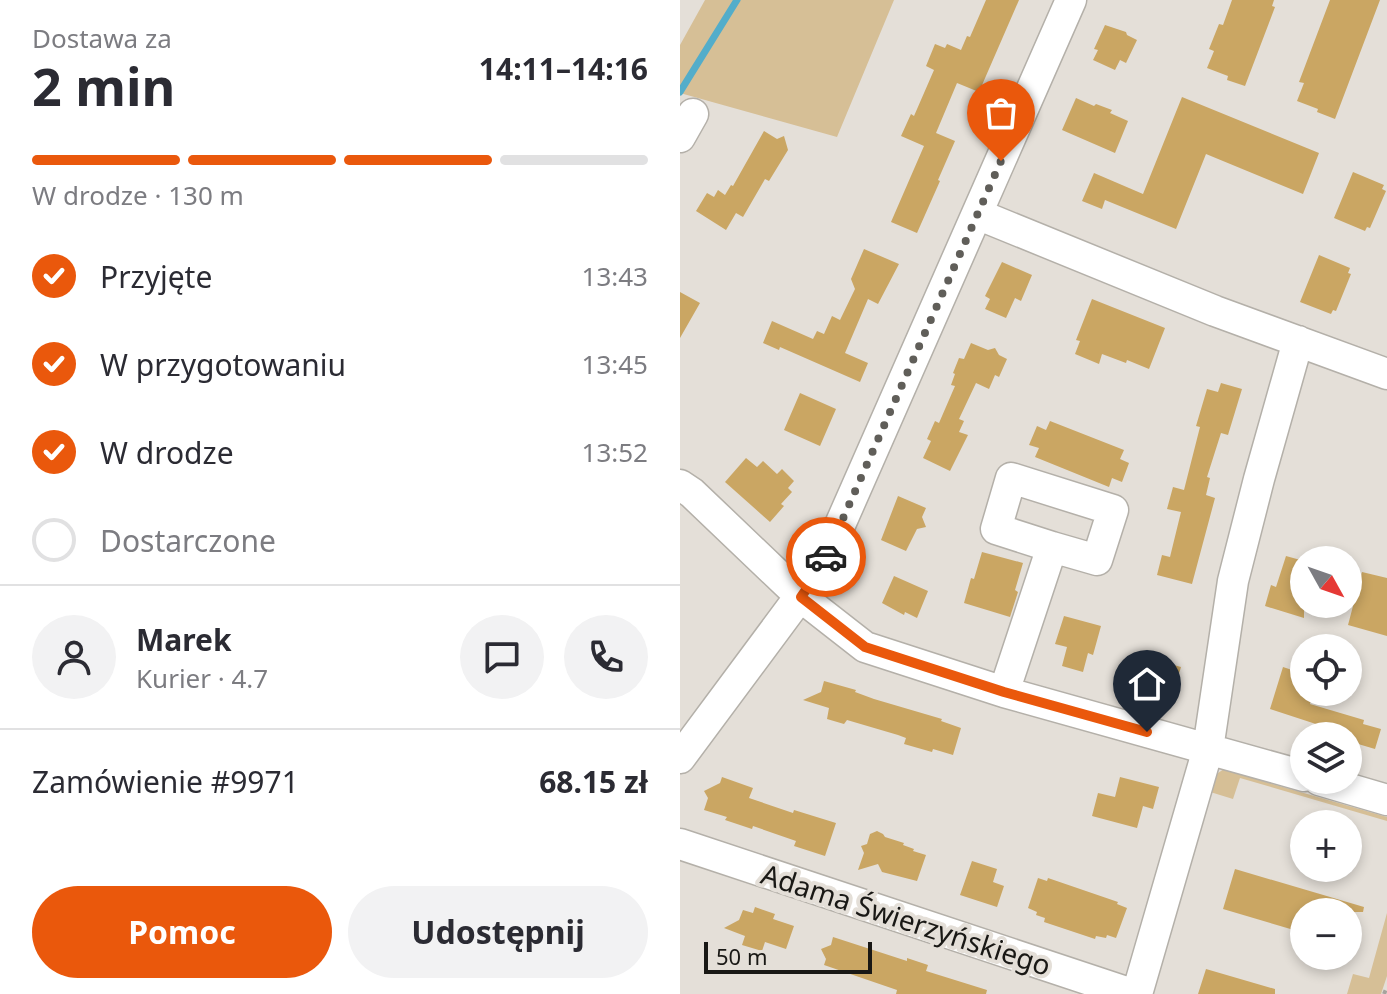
<!DOCTYPE html>
<html lang="pl">
<meta charset="utf-8">
<style>
body{margin:0;font-family:"Noto Sans",sans-serif;background:#f2f2f3;color:#2b2b33;height:100vh;display:flex;flex-direction:column;font-size:30px;white-space:nowrap}
*{box-sizing:border-box;margin:0}
p{font-size:26px;color:#7c7c81}
.icon{flex:none;width:44px;height:44px;fill:none;stroke:currentColor;stroke-width:2;stroke-linecap:round;stroke-linejoin:round}
.map{position:relative;flex:1;overflow:hidden}
.details{display:flex;flex-direction:column;background:#fff;width:680px}
.details>*{flex:none}
.needle{width:52px;rotate:130deg}
.buttons{position:absolute;left:610px;top:546px;display:grid;gap:16px}
.buttons a{display:grid;place-items:center;width:72px;height:72px;border-radius:50%;background:#fff;box-shadow:0 4px 12px #0003;font-size:40px}
.scale{position:absolute;left:24px;bottom:20px;width:168px;box-sizing:border-box;padding-left:8px;border:4px solid #191815;border-top:0;font-size:22px;line-height:28px;white-space:nowrap;color:#191815;-webkit-text-stroke:6px #e4dfd8;paint-order:stroke}
.pin{position:absolute;display:grid;place-items:center;width:68px;height:68px;color:#fff;margin:-82px -34px;border-radius:50% 50% 50% 0;rotate:-45deg;box-shadow:0 0 8px #0007}
.pin .icon{rotate:45deg}
.courier{position:absolute;display:grid;place-items:center;width:80px;height:80px;margin:-40px;border:6px solid #ea580c;border-radius:50%;background:#fff;color:#222;box-shadow:0 2px 10px #0007}
.overview em{font-style:normal;font-weight:700}
.overview div{display:flex;flex-direction:column-reverse}
.overview{display:flex;align-items:center;justify-content:space-between;height:136px;padding:0 32px}
h1{font-size:52px;font-weight:700;line-height:60px}
.bar{display:grid;grid-template-columns:repeat(4,1fr);gap:12px 8px;align-content:center;height:96px;padding:0 32px}
.bar i{height:10px;border-radius:6px;background:#e1e1e2}
.bar .selected{background:#ea580c}
.bar p{grid-column:span 4}
.line{display:flex;align-items:center;gap:20px;padding:0 32px;border-top:2px solid #e1e1e2}
.line div{flex:1}
.round{display:grid;place-items:center;flex:none;width:84px;height:84px;border-radius:42px;background:#f2f2f3}
ol{padding:0 32px;list-style:none}
li{display:flex;align-items:center;gap:24px;height:88px}
li p{margin-inline-start:auto}
li .icon{padding:8px;border-radius:50%;background:#ea580c;color:#fff;stroke-width:4}
li:last-child{color:#7c7c81}
li i{width:44px;height:44px;border:4px solid #e1e1e2;border-radius:50%}
.action{display:flex;gap:16px;margin-top:auto;padding:16px 32px}
.action a{flex:1;height:92px;border-radius:48px;background:#ea580c;color:#fff;font-size:32px;font-weight:700;line-height:92px;text-align:center}
.action a+a{background:#f2f2f3;color:#2b2b33}
main{display:flex;flex:1;min-height:0}
.map>svg:first-child{display:block}
.green{fill:#d6bf96}
.lines{fill:none;stroke-linecap:round;stroke-linejoin:round}
.stream{stroke:#53adca;stroke-width:7}
.building{fill:#caa663}
.minor-casing{stroke:#b4b0a9;stroke-width:33}
.path{stroke:#a7a39d;stroke-width:4;stroke-dasharray:4 6;stroke-linecap:butt}
.minor{stroke:#fff;stroke-width:30}
.done{stroke:#605e59;stroke-width:8;stroke-dasharray:0 14.4}
.route{stroke:#ea580c;stroke-width:10}
.labels{text-anchor:middle;stroke-width:8;stroke-linejoin:round;paint-order:stroke}
.street-label{font-size:28px;fill:#191815;stroke:#e4dfd8}
</style>
<main>
<section class="details">
<div class="overview"><div><h1>2 min</h1><p>Dostawa za</p></div><em>14:11–14:16</em></div>
<div class="bar"><i class="selected"></i><i class="selected"></i><i class="selected"></i><i></i><p>W drodze · 130 m</p></div>
<ol>
<li><svg class="icon" aria-label="check" viewBox="0 0 24 24"><path d="M5 12l5 5 9-10"/></svg>Przyjęte<p>13:43</p></li>
<li><svg class="icon" aria-label="check" viewBox="0 0 24 24"><path d="M5 12l5 5 9-10"/></svg>W przygotowaniu<p>13:45</p></li>
<li><svg class="icon" aria-label="check" viewBox="0 0 24 24"><path d="M5 12l5 5 9-10"/></svg>W drodze<p>13:52</p></li>
<li><i></i>Dostarczone</li>
</ol>
<div class="line" style="height:144px"><a class="round"><svg class="icon" aria-label="person" viewBox="0 0 24 24"><circle cx="12" cy="8" r="4"/><path d="M4 21q1-7 8-7t8 7"/></svg></a><div><b>Marek</b><p>Kurier · 4.7</p></div><a class="round"><svg class="icon" aria-label="chat" viewBox="0 0 24 24"><path d="M4 5h16v11H9l-5 4z"/></svg></a><a class="round"><svg class="icon" aria-label="phone" viewBox="0 0 24 24"><path d="M5 4h4l2 5-3 2q2 4 5 5l2-3 5 2v4C11 20 4 13 5 4z"/></svg></a></div>
<div class="line" style="height:104px"><div>Zamówienie #9971</div><b>68.15 zł</b></div>
<div class="action"><a>Pomoc</a><a>Udostępnij</a></div>
</section>
<div class="map">
<svg width="707" height="994" viewBox="0 0 707 994">
<rect width="100%" height="100%" fill="#e4dfd8"/>
<path class="green" d="M25,0H214L157,137L0,93V45Z
M547,767L580,774L579,780L707,817V821L560,778L553,799L527,791L535,775Z
M707,913V976L701,994H667L673,974L689,978Z"/>
<g class="lines">
<path class="stream" d="M0,92L57,0"/>
</g>
<path class="building" d="M306,0H339L299,92L277,83L256,133L275,141L258,180L260,181L237,233L211,222L244,146L221,136L231,114L234,116L254,70L246,66L255,44L265,48L267,44L281,50L287,36L290,37Z
M552,0H594L592,6L595,7L565,86L547,80L548,76L527,68L534,51L529,49L539,24L543,25Z
M650,0H700L655,119L637,112L638,109L617,101L624,83L619,82Z
M425,25L446,32L447,35L457,40L446,63L440,60L435,70L413,60L418,50L414,49Z
M502,97L639,153L623,194L526,154L496,229L425,200L422,209L402,201L414,173L463,194Z
M396,98L414,106L416,104L432,110L430,113L448,121L435,153L382,130Z
M84,131L97,139L104,136L108,150L89,181L85,179L63,217L56,213L46,230L16,211L27,193L34,197L38,190L45,195L51,185L53,186Z
M673,172L704,185L702,189L706,191L690,228L687,227L685,231L654,218Z
M184,249L219,264L198,304L188,299L165,353L188,363L180,382L100,347L99,350L83,343L92,321L133,339L137,331L144,334L152,316L160,320L175,289L171,279Z
M639,255L670,268L668,273L671,274L656,311L653,310L651,314L620,302Z
M322,262L352,275L341,301L335,298L326,318L305,309L310,299L305,296Z
M0,292L20,303L0,338Z
M412,299L485,328L469,369L447,360L446,363L422,354L419,364L395,354L400,341L396,340Z
M291,343L308,350L315,348L319,355L327,359L319,377L315,375L309,389L296,383L279,419L284,421L279,432L288,435L270,471L243,458L251,441L247,439L255,421L259,423L275,386L271,385L275,374L273,373L279,358L284,359Z
M541,383L562,389L548,435L541,433L527,477L530,478L526,495L535,498L512,584L477,575L482,555L490,557L501,512L487,509L493,487L504,490L520,427L516,426L527,389L538,392Z
M120,393L156,409L140,446L104,430Z
M370,421L444,450L440,459L449,463L442,482L432,478L429,487L355,457L359,448L349,445L357,426L366,430Z
M66,458L77,467L83,461L97,474L102,469L114,481L108,488L112,492L101,504L104,506L90,522L45,482Z
M218,496L246,508L242,517L246,527L237,529L226,551L201,540Z
M302,552L343,563L335,590L338,592L330,617L284,603L291,578L294,579Z
M606,556L624,561V618L585,606L591,585L596,587Z
M682,572L707,578V636L668,625Z
M214,576L248,591L237,618L225,612L224,615L202,603Z
M384,616L421,626L413,655L408,653L403,672L382,666L387,647L375,644Z
M468,654L491,661L490,664L501,667L494,690L483,687L482,690L451,681L453,672L449,664Z
M603,667L624,674V692H634L630,704L684,720L683,724L701,729L695,749L668,741V736H643L645,727L590,709Z
M144,681L176,690L175,692L194,699L262,719L261,721L281,728L273,755L253,749L252,752L224,744L226,738L218,735L167,720L164,724L147,719L149,708L123,700L141,692Z
M42,777L73,788L69,798L113,813L114,810L156,823L145,856L114,846L116,841L73,826L72,829L45,820L47,817L24,810L28,798L24,791L40,783Z
M440,777L479,787L473,809L463,806L457,828L412,816L418,793L435,797Z
M197,831L203,834L205,837L224,843L223,845L234,849L233,851L246,855L237,881L202,872L198,864L178,870L184,853L181,846L187,844L190,834Z
M292,861L317,869L313,882L324,886L317,907L280,895Z
M555,869L684,907L683,912H624V933L543,909Z
M358,878L367,881L368,878L438,902L437,904L447,908L436,938L427,935L426,938L416,936L415,939L364,922L365,918L356,915L357,912L348,908Z
M75,907L95,914L93,919L114,926L106,949L85,942L82,951L62,945L65,936L44,928L59,920L63,910L73,913Z
M153,937L227,961V958L248,965L246,971L307,990L306,994H216L217,990L144,965L146,959L141,949L151,945Z
M526,969L595,989V994H518Z"/>
<g class="lines">
<g class="minor-casing">
<path id="minor" d="M0,137L13,114
M297,214L535,311L707,374
M0,485L12,493L121,597L185,647L324,692L624,776
M324,692L372,547L417,560L433,510L331,478L316,529L372,547
M0,758L141,568L391,0
M639,780L707,800
M0,844L452,994
M457,994L528,749L553,581L579,479L618,341"/>
</g>
<path class="path" d="M704,994L707,987"/>
<use href="#minor" class="minor"/>
</g>
<g class="lines">
<path class="done" d="M146,557L321,161"/>
<path class="route" d="M146,557L141,568L121,597L185,647L324,692L467,732"/>
</g>
<g class="labels">
<g class="street-label">
<text transform="translate(226 920) rotate(18)" y="10">Adama Świerzyńskiego</text>
</g>
</g>
</svg>
<div class="buttons">
<a><svg class="needle" viewBox="-14 -14 28 28"><path d="M0-13l5 13h-10z" fill="#e53935"/><path d="M0 13l5-13h-10z" fill="#7c7c81"/></svg></a>
<a><svg class="icon" aria-label="locate" viewBox="0 0 24 24"><circle cx="12" cy="12" r="6"/><path d="M12 2v4M12 18v4M2 12h4M18 12h4"/></svg></a>
<a><svg class="icon" aria-label="layers" viewBox="0 0 24 24"><path d="M12 4l9 5-9 5-9-5zM3 14l9 5 9-5"/></svg></a>
<a>+</a>
<a>−</a>
</div>
<div class="scale">50 m</div>
<div class="pin" style="left:321px;top:161px;background:#ea580c"><svg class="icon" aria-label="bag" viewBox="0 0 24 24"><path d="M5 8h14l-1 12H6zM9 8a3 3 0 0 1 6 0"/></svg></div>
<div class="pin" style="left:467px;top:732px;background:#1f2937"><svg class="icon" aria-label="home" viewBox="0 0 24 24"><path d="M3 11l9-7 9 7M6 9v11h12V9"/></svg></div>
<div class="courier" style="left:146px;top:557px"><svg class="icon" aria-label="car" viewBox="0 0 24 24"><path d="M5 17H2v-5l4-1 3-4h7l3 4 3 1v5h-3M9 17h6M6 11h13"/><circle cx="7" cy="17" r="2"/><circle cx="17" cy="17" r="2"/></svg></div>
</div>
</main>
